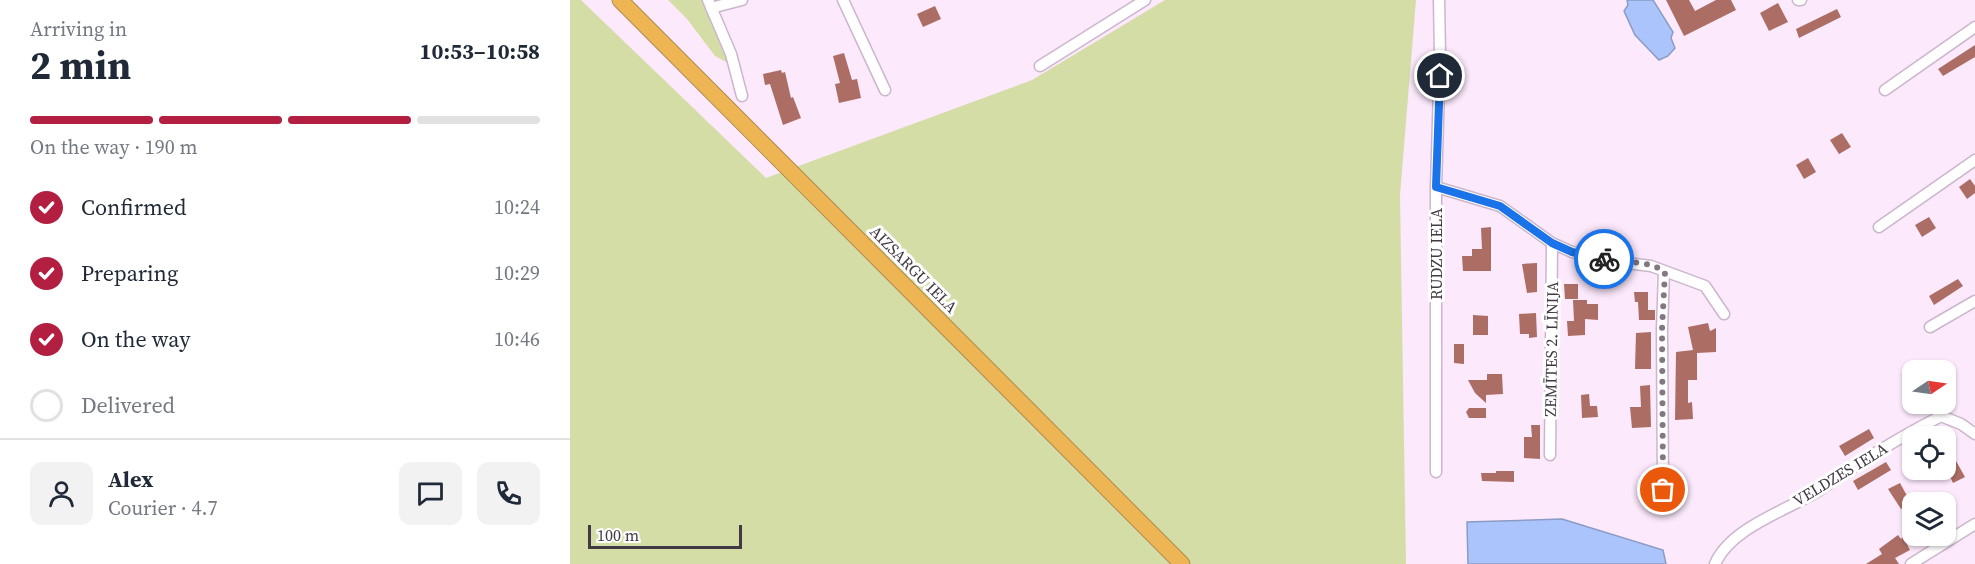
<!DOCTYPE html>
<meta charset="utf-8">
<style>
body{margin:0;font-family:"Source Serif 4",serif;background:#f2f2f3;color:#1f2937;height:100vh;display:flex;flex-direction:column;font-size:22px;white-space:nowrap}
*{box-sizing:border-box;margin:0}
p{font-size:20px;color:#747a83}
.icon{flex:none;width:33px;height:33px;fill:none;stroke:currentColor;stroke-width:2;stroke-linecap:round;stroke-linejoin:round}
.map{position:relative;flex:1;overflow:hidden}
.panel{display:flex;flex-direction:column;background:#fff;width:570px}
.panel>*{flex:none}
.needle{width:39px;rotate:77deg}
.buttons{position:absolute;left:1332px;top:360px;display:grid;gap:12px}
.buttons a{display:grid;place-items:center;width:54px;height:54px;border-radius:12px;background:#fff;box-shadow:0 2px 4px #0004;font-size:30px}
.scale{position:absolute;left:18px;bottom:15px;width:154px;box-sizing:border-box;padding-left:6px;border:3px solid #423943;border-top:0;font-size:16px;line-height:21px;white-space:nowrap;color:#423943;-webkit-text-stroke:4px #fff;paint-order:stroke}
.pin{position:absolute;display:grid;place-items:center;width:51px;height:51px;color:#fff;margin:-26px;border:3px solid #fff;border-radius:50%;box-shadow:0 2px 6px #0007}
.courier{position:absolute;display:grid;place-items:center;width:60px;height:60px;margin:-30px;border:4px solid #1a73e8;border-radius:50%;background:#fff;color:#222;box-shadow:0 2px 8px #0007}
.head em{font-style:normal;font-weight:700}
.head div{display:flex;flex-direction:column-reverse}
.head{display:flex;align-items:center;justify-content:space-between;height:102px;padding:0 30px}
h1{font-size:39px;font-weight:700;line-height:45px}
.bar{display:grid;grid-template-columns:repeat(4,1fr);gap:9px 6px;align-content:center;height:72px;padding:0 30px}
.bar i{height:8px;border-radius:4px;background:#e0e1e3}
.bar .active{background:#b21f40}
.bar p{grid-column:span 4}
.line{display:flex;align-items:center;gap:15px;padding:0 30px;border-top:2px solid #e0e1e3}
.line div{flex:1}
.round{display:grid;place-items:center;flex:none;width:63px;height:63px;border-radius:12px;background:#f2f2f3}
ol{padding:0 30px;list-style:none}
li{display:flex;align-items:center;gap:18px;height:66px}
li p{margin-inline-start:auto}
li .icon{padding:6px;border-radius:50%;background:#b21f40;color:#fff;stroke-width:4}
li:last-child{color:#747a83}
li i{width:33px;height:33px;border:3px solid #e0e1e3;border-radius:50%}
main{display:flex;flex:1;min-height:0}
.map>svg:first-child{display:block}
.green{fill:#d5dda7}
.water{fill:#abc5fc;stroke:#8c9bc4;stroke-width:1.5}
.building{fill:#ac6d64}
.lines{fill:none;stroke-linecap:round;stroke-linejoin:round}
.minor-casing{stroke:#ccb6cd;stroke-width:13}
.highway-casing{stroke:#b18a4e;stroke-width:17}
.minor{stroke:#fff;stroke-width:10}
.highway{stroke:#edb554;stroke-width:15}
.done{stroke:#837784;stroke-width:6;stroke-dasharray:0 10.8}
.route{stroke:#1a73e8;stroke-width:8}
.labels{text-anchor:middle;stroke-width:6;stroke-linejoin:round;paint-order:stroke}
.street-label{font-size:16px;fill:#423943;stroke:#fff}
</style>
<main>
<section class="panel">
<div class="head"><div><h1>2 min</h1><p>Arriving in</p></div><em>10:53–10:58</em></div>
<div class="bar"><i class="active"></i><i class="active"></i><i class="active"></i><i></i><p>On the way · 190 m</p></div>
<ol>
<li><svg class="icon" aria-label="check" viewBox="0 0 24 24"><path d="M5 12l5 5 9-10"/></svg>Confirmed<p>10:24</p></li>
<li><svg class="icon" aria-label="check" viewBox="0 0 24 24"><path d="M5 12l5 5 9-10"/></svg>Preparing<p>10:29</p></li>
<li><svg class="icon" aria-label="check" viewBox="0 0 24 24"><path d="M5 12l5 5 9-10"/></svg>On the way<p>10:46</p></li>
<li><i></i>Delivered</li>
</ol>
<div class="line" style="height:108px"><a class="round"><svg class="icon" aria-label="person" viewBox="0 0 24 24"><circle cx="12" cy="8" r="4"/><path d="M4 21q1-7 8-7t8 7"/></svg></a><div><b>Alex</b><p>Courier · 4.7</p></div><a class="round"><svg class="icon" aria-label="chat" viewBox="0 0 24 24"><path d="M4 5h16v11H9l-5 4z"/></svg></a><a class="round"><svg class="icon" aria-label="phone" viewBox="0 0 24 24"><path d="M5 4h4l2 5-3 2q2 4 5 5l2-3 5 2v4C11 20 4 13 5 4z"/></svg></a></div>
</section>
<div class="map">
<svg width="1405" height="564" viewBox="0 0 1405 564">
<rect width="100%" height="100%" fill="#fce9fc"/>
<path class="green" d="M0,0H11L196,178L462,80L595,0H846L830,195L836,564H0Z
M98,0H133L160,64L145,56L117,19Z"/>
<path class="water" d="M1057,0H1083L1103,32L1101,38L1105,48L1098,56L1089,60L1065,35L1054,11L1058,5Z
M992,519L1093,550L1096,564H898L897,522Z"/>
<path class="building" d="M1096,0H1119L1125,11L1146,0H1161L1166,10L1114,36Z
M1208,3L1218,22L1199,31L1190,13Z
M365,6L371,19L353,27L347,14Z
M1267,9L1271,17L1229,38L1226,29Z
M1405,45V57L1373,76L1368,69Z
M274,53L282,80L287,79L291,98L269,103L265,84L270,83L263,56Z
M211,70L212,73L215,72L221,98L223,97L231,118L213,125L200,84L195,85L193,74Z
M1272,133L1281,147L1269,154L1260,140Z
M1238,158L1246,172L1234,179L1226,165Z
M1400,179L1405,186V193L1397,199L1389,187Z
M1359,217L1366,228L1352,237L1345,225Z
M921,227V271H893L892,256H902V249H912L911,228Z
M967,263V292L957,293L952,264Z
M1388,279L1393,286L1364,305L1359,296Z
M994,284H1008V299H995Z
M1064,292H1078V310H1085V320H1069L1068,302H1065Z
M1003,300H1017V304H1028V320L1015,319V335L998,336L997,321H1004Z
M966,313L967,337L959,338V334H950L949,314Z
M903,315L918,316V335H903Z
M1138,323L1140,331L1146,328V352L1127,353V380H1118V403L1122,402L1123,419L1105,420L1106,352L1123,350L1118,327Z
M1081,332V369H1065L1066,333Z
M884,344H894V364L884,363Z
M917,374H932L933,394L916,395V403L905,393L898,380H917Z
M1080,385L1081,427L1062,428L1060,407H1071L1070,386Z
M1019,394L1020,406H1027L1028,417L1012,418L1011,395Z
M899,408H916V418H899L896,412Z
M961,425H970V459L954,458V437H962Z
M1299,429L1304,438L1275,456L1269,446Z
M1381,452L1395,477L1383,483L1379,474L1376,476V455Z
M1316,462L1321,470L1288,490L1283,481Z
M926,471H944V482L912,481L911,473H926Z
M1330,483L1341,503L1331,509L1318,489Z
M1328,535L1331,539L1333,537L1340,550L1325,558L1329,564H1296L1312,554L1309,549Z"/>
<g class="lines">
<g class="minor-casing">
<path id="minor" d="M138,0L161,54L172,96
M273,0L315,90
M1228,0H1231
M141,8L172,0
M470,66L575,0
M1315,90L1405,27
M866,187L930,206L982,243L1002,252L1049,262L1081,266L1135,286L1154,314
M1309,227L1405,160
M1360,327L1405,301
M980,455L982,243
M866,472V187L870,54L869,0
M1093,490L1092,329L1094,272
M1145,564C1160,529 1214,511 1245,493C1259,484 1273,474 1287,465C1314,447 1342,431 1371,416L1391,424L1405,434
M1341,564L1405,524"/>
</g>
<g class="highway-casing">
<path id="highway" d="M50,0L612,564"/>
</g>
<use href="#minor" class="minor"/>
<use href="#highway" class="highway"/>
</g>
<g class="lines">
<path class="done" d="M1034,259C1052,263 1079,260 1095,272L1092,329L1093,490"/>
<path class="route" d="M870,76L866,187L930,206L982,243L1002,252L1034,259"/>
</g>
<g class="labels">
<g class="street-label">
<text transform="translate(866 254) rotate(-90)" y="6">RUDZU IELA</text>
<text transform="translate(344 269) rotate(45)" y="6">AIZSARGU IELA</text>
<text transform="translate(981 349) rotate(-89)" y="6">ZEMĪTES 2. LĪNIJA</text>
<text transform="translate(1270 474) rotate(-31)" y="6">VELDZES IELA</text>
</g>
</g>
</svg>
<div class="buttons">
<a><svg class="needle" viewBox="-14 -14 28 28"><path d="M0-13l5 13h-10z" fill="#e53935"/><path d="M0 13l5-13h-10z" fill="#747a83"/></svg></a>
<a><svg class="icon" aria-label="locate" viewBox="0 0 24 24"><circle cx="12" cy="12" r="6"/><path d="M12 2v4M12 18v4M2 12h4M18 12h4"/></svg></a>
<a><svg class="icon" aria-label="layers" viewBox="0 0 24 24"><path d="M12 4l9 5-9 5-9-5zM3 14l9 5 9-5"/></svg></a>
</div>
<div class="scale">100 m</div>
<div class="pin" style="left:1093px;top:490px;background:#ea580c"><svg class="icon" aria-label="bag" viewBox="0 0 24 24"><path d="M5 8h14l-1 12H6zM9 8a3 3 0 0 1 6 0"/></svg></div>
<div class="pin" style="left:870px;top:76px;background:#1f2937"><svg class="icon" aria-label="home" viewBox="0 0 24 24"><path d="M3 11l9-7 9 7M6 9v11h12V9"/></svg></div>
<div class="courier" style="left:1034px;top:259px"><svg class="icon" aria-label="bike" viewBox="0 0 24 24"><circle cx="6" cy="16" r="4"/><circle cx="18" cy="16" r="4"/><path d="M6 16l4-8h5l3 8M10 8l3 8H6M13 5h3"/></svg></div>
</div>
</main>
